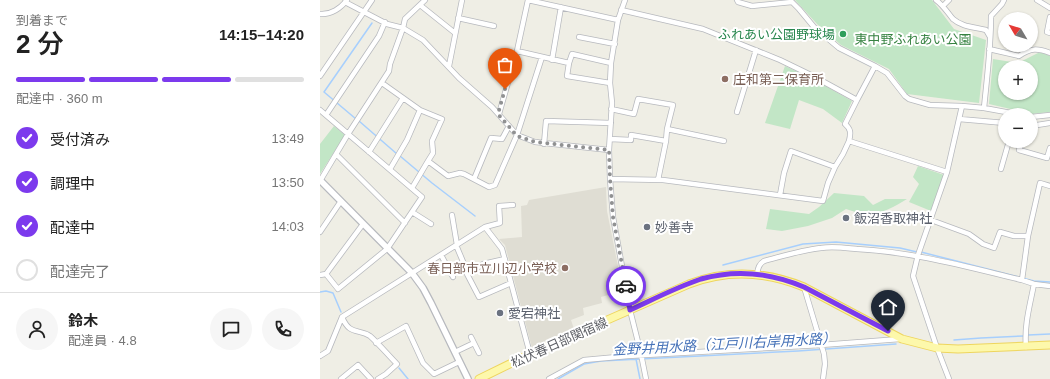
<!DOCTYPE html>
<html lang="ja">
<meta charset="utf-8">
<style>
body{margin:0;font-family:Arial,"Noto Sans JP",sans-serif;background:#f6f6f6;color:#222;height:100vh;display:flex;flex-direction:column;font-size:15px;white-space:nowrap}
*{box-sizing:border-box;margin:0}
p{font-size:13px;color:#767676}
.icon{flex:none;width:22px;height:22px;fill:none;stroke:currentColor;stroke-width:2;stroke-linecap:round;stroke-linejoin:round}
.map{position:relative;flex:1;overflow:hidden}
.drawer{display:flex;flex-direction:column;background:#fff;width:320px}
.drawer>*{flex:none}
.needle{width:26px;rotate:308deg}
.tools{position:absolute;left:678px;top:12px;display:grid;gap:8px}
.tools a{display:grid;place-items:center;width:40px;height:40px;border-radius:50%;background:#fff;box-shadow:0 1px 3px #0004;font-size:20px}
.pin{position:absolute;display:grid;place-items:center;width:34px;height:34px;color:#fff;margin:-41px -17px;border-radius:50% 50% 50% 0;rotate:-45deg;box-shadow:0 0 4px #0007}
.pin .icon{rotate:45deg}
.courier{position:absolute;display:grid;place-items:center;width:40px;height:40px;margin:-20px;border:3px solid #7c3aed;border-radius:50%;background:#fff;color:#222;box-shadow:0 1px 5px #0007}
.head em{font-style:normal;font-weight:600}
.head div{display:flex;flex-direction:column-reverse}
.head{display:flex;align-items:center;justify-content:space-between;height:68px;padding:0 16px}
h1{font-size:26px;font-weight:600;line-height:30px}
.bar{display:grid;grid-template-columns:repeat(4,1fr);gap:6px 4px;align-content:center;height:48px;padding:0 16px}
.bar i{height:5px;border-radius:3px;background:#e0e0e0}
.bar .current{background:#7c3aed}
.bar p{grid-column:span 4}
.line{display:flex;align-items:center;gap:10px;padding:0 16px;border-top:1px solid #e0e0e0}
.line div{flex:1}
.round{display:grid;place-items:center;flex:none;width:42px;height:42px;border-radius:21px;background:#f6f6f6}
ol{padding:0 16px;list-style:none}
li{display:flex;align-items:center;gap:12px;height:44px}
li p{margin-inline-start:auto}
li .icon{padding:4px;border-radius:50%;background:#7c3aed;color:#fff;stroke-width:4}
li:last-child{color:#767676}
li i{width:22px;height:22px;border:2px solid #e0e0e0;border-radius:50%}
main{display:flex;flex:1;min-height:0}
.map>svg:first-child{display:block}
.education{fill:#dfddd3}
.green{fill:#c2e6c6;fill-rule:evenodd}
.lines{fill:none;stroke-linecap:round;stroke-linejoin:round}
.stream{stroke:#a7cffd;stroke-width:1.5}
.minor-casing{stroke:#b7b9be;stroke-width:6}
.tertiary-casing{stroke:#b7b9be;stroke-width:8}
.primary-casing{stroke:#eed55e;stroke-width:9}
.minor{stroke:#fff;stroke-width:4.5}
.tertiary{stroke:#fff;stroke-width:5.5}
.primary{stroke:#fdf8ab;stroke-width:7}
.done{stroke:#909192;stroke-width:4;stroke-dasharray:0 7.2}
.route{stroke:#7c3aed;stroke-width:5}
.leisure-dot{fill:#2e9e5b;stroke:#fff;stroke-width:1.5}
.education-dot{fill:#8d6e63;stroke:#fff;stroke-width:1.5}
.worship-dot{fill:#6b7280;stroke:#fff;stroke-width:1.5}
.labels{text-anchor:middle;stroke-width:4;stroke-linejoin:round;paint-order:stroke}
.leisure-label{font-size:13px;fill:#27864d;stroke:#fff;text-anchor:end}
.park-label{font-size:13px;fill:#368241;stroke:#fff}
.education-label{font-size:13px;fill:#785e54;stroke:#fff;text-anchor:start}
.worship-label{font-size:13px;fill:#5b616d;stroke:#fff;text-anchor:start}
.street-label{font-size:13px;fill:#5d5f65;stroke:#fff}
.water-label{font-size:14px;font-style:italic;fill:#4672b8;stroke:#fff}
</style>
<main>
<section class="drawer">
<div class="head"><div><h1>2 分</h1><p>到着まで</p></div><em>14:15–14:20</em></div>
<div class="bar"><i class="current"></i><i class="current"></i><i class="current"></i><i></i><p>配達中 · 360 m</p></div>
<ol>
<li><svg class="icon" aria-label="check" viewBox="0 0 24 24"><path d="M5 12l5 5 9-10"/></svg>受付済み<p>13:49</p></li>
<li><svg class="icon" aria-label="check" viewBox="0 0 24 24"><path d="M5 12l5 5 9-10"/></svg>調理中<p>13:50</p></li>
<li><svg class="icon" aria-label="check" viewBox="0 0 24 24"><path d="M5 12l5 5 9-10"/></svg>配達中<p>14:03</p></li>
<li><i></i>配達完了</li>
</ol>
<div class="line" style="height:72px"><a class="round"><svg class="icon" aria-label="person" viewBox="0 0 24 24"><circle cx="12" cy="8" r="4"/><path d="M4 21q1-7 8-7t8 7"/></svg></a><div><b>鈴木</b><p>配達員 · 4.8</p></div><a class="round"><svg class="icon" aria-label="chat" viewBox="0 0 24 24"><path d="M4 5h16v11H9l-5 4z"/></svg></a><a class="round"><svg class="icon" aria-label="phone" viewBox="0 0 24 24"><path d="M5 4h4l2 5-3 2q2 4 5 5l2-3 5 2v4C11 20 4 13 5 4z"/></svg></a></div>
</section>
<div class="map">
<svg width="730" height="379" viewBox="0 0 730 379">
<rect width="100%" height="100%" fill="#efeee5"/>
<path class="education" d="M286,187L287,211L303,291L281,297L282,303L263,308L264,315L251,320L254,329L212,348L185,245L179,239L202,237L201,206L207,205L209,200Z"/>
<path class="green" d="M475,0H612L634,29L666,40L659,103L587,94L569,69L521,45L497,24Z
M720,52L730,56V112L712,114L669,104L673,59L698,63ZM685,67H711V93H685Z
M465,66L493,79L532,101L522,123L503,109L479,100L470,129L445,123Z
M14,126L25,135L0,174V144Z
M598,166L624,175L611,211L589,202L599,184L593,177Z
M514,193L544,196L553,205L565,199H587C574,207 561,215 545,214C539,213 532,211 526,209L512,218L488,226L462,231L446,229L450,209L489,214L499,207Z"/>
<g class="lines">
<path class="stream" d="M36,119L4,92L52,23
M39,121L77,154
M80,156L112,183L155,216
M601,252L714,281L730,282
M403,265L483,244L516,242L580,248L597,252
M0,292L6,291L13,293L21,312
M708,335L730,334
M634,340L661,338L704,336
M316,359L320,379
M79,368L88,379
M238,379L264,364L281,361L478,351L576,344"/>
<g class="minor-casing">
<path id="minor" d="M208,0L298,20
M305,0L298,20L291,63L290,83L292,103L289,150L290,179L293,217L310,310L321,354L326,379
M417,0L418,2L432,6L472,2L479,9L494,27L519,48L555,66L567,73L585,96L589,99L610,105L642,106L664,108L702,115
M616,0C624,6 627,12 633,19C642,27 655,27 666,30L670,37
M717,0L730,8
M25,2L67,24L83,28L103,40L139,78L172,107L197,135L215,142L289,150
M100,5L135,33
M623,6L629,0
M301,10L383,29L460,60L493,76L537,100
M0,14C11,15 21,8 27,0
M730,17L727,32L730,33
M138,18L174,26
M259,37L295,44
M669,49L699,56C711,48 717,48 730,53
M197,51L249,63L252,54L291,63
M232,60L241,7
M249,63L247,76L290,83
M129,66L142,0
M555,66L537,100L525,124C531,129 531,133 529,141L627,172
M0,76L52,0
M62,83L100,110L122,119L112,141L113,153L108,161
M664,108C667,77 671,47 671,16L682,4L684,0
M291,109L314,114L318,99L353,105L347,129
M0,110L102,197L67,249L18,289L6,274
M417,112L436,50
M179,114L197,51L208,0
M6,115L59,36L65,22
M711,117L730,115
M639,119L685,123
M711,126L730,123
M290,139L311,140V135L346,141
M702,141L699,150L727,158L730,148
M224,144L226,121L291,123
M49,152L83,98
M16,154L85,223
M70,169L87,140L100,110
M681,169L689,141
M154,179L171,138L182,139L189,126
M290,179L343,180L503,201L508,183L515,167L523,154L529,141
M338,180L346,141L347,129L404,141
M0,181L28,134L69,71L70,64L83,28L85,19L105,0
M92,188L108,161L128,176L140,173L144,174L169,187L175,185L197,135L222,57
M460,195L464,173L471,151L515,167
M92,212L111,224
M132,215L137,245
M611,220L649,234L663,244L674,248L680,232L694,236H708L720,183L730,186
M165,227L180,223L179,206L193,205
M0,232L21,201
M136,245L144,264L147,274L159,297L191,283
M121,255L133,277
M147,274L163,264L185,259
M437,274C438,268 439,264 444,261C463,256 482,250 501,248C513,246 526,248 537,249C594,252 647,267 702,280L714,284L730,286
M0,275L6,274L43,224
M702,280L708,236
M484,287L504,354L505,364L503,379
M22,317C30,336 38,328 50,336C59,344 68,355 77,364L66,374L58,379
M151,337L159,353
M56,343L86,326L103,363L114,374L139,362
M706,347C704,325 710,305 714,284
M135,352L154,343
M0,356L8,351L22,317L165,227L182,249L210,354
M21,379L38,365L51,379
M229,379L264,360L308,356L501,345L580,339
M629,379L617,348L593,276L598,255L627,172L642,106"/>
</g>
<g class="tertiary-casing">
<path id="tertiary" d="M0,180L92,273L103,288L111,303L148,379"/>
</g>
<g class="primary-casing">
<path id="primary" d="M159,379L210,354L369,284C408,269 445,271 484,287L582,339L617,348L638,349L730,345"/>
</g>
<use href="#minor" class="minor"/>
<use href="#tertiary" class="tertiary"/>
<use href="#primary" class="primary"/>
</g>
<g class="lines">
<path class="done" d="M185,89L178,114L197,136L215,142L289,150L290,179L293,217L306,286"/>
<path class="route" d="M306,286L310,310C334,299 357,287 381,279C416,269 451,273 484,287L568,331"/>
</g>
<circle class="leisure-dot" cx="523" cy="34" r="4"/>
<g class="education-dot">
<circle cx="405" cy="79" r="4"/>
<circle cx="245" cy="268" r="4"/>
</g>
<g class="worship-dot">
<circle cx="526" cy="218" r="4"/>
<circle cx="327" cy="227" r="4"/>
<circle cx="180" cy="313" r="4"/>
</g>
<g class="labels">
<g class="leisure-label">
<text x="515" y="39">ふれあい公園野球場</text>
</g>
<g class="park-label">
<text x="593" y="44">東中野ふれあい公園</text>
</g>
<g class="education-label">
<text x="413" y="84">庄和第二保育所</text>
<text x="237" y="273" text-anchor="end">春日部市立川辺小学校</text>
</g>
<g class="worship-label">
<text x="534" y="223">飯沼香取神社</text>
<text x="335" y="232">妙善寺</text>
<text x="188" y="318">愛宕神社</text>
</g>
<g class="street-label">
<text transform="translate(239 342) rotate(-24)" y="5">松伏春日部関宿線</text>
</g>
<g class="water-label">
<text transform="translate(404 344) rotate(-3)" y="5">金野井用水路（江戸川右岸用水路）</text>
</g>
</g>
</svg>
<div class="tools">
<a><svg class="needle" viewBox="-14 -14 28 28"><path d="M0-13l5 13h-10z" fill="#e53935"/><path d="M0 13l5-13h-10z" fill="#767676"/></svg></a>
<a>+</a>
<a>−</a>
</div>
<div class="pin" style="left:185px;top:89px;background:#ea580c"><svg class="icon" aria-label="bag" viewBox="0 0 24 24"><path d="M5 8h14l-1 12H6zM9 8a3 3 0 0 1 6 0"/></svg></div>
<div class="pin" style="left:568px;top:331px;background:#1f2937"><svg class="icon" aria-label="home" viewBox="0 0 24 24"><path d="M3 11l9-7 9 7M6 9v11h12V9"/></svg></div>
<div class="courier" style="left:306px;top:286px"><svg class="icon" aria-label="car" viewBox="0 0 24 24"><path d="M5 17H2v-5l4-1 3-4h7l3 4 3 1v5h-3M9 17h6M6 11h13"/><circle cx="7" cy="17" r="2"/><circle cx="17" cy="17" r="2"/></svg></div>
</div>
</main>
